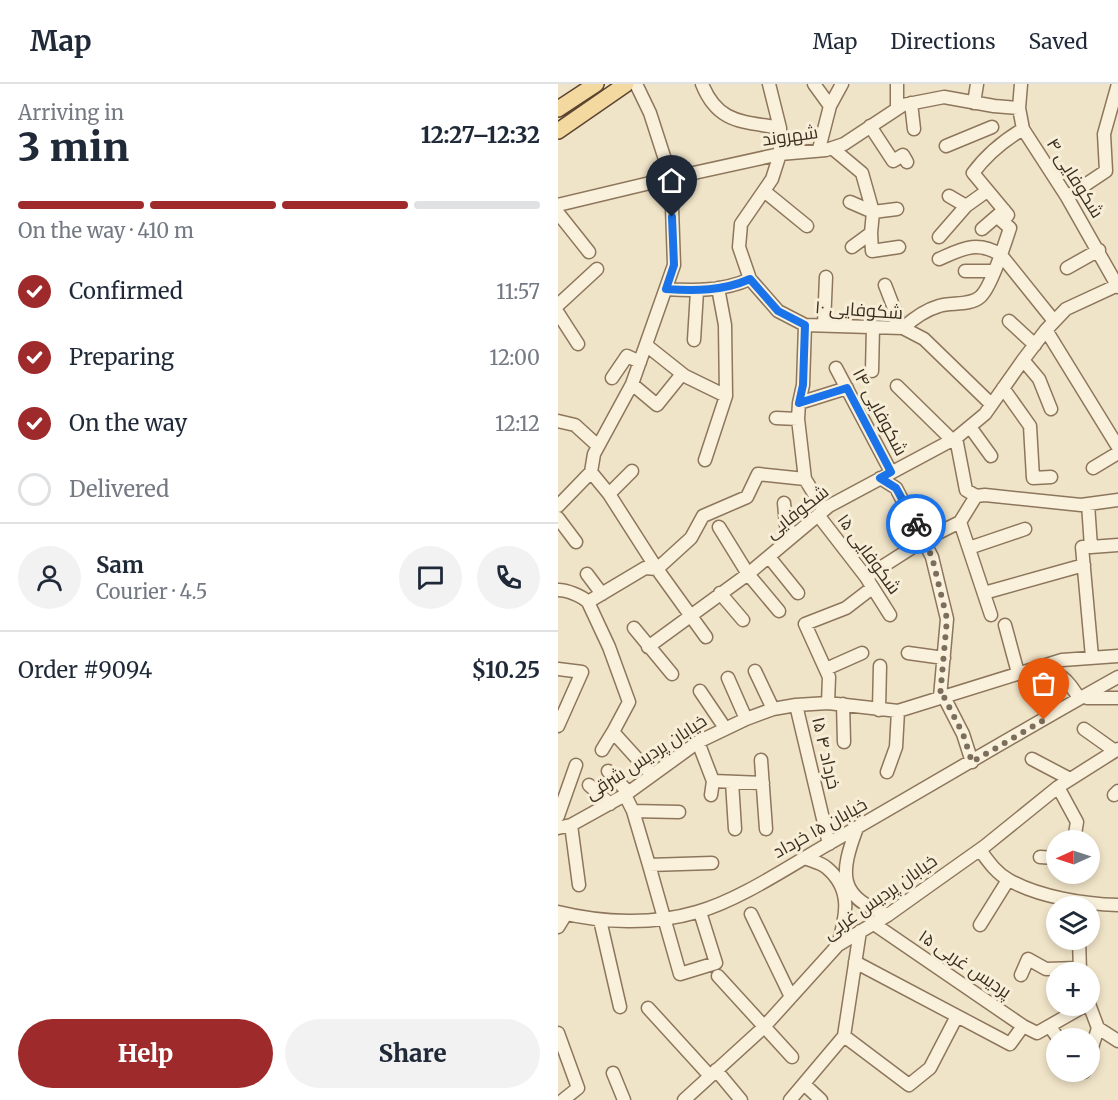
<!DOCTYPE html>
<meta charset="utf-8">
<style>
body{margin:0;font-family:Merriweather,Cairo,serif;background:#f2f2f3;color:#1f2937;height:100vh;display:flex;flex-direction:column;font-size:22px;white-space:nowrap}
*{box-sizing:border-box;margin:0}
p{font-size:20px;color:#747a83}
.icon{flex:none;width:33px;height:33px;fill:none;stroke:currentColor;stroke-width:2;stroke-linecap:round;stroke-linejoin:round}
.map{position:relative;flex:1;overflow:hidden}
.sheet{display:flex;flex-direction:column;background:#fff;width:558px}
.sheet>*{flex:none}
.needle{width:39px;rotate:267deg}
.controls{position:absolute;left:488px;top:746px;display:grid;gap:12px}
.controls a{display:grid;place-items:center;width:54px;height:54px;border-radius:50%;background:#fff;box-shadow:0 3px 9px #0003;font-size:30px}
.pin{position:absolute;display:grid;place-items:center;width:51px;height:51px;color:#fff;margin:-62px -26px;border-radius:50% 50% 50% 0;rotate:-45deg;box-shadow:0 0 6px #0007}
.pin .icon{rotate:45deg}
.courier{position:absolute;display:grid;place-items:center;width:60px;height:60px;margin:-30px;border:4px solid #1a73e8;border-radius:50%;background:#fff;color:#222;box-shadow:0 2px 8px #0007}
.headline em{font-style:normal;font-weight:800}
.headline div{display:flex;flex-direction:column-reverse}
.headline{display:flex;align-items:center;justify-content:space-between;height:102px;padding:0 18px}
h1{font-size:39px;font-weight:800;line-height:45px}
.bar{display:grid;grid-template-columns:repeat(4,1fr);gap:9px 6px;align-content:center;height:72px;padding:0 18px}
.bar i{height:8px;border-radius:4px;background:#e0e1e3}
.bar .active{background:#9e2a2b}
.bar p{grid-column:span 4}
.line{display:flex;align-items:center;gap:15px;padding:0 18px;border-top:2px solid #e0e1e3}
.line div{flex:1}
.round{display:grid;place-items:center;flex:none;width:63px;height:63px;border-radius:32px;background:#f2f2f3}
ol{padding:0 18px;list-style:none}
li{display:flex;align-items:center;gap:18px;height:66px}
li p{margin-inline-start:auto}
li .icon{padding:6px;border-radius:50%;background:#9e2a2b;color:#fff;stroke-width:4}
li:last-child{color:#747a83}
li i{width:33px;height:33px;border:3px solid #e0e1e3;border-radius:50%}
.action{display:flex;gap:12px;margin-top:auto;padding:12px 18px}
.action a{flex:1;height:69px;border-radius:36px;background:#9e2a2b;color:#fff;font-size:24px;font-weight:800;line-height:69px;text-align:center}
.action a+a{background:#f2f2f3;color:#1f2937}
header{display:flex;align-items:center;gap:36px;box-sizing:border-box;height:84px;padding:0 30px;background:#fff;border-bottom:2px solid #e0e1e3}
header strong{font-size:28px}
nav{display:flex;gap:33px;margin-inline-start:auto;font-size:21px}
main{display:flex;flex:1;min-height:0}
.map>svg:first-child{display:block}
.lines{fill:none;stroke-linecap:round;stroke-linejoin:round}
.minor-casing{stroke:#8d765c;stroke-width:15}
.major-casing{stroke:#5b4430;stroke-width:18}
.minor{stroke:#faf1dc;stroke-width:12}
.major{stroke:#f3d9a0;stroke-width:15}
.done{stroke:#7c6e5b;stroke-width:6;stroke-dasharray:0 10.8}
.route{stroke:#1a73e8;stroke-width:8}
.labels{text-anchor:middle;stroke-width:6;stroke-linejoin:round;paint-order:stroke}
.street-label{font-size:18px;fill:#3d2e20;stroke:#f7eed8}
</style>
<header>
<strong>Map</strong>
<nav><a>Map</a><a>Directions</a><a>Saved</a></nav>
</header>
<main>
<section class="sheet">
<div class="headline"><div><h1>3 min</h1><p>Arriving in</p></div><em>12:27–12:32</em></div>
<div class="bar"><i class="active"></i><i class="active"></i><i class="active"></i><i></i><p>On the way · 410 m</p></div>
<ol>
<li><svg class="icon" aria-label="check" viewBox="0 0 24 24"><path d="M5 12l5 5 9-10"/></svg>Confirmed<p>11:57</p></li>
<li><svg class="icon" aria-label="check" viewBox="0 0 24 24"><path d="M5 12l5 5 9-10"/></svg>Preparing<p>12:00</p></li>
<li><svg class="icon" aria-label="check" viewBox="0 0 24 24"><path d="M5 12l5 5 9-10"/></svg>On the way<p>12:12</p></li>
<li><i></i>Delivered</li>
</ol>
<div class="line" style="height:108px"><a class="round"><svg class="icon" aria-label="person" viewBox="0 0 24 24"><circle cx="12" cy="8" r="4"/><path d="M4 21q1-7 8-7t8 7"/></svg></a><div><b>Sam</b><p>Courier · 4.5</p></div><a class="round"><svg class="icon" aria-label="chat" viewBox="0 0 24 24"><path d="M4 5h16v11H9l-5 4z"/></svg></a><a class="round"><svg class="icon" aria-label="phone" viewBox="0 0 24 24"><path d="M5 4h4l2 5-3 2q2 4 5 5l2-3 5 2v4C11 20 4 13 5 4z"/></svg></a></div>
<div class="line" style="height:78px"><div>Order #9094</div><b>$10.25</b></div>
<div class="action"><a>Help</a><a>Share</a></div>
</section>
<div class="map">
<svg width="560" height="1016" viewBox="0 0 560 1016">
<rect width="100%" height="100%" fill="#f0e4c8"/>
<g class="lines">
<g class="minor-casing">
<path id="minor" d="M144,0C160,40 185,37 222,44
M211,0L222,44V70L214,95L183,140L181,163L192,195L220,227L247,241L345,244L366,255L433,320
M256,0L272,22
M339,0V24
M463,0L461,24L465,45L509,113L560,203
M353,19L356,45
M416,19L419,0
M312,42L335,77L345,71L349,78
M388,62L434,43
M274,64L304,89L315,128L313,149L314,167L341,163
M261,65L272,22L284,0
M206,107L249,142
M391,112L408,122
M509,113L548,87L546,50L560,0
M292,118L315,128L339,125
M0,121L113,94L222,70L268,66L286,60L345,21L386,13L436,22L461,24
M0,129L31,168
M424,145L446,126
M381,153L408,122L429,107
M294,163L313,149
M381,175C404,165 419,156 443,171L496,237
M509,184L541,166
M407,187H436
M327,201L339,232L337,243
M108,205C137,207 165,207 192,195
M0,221L39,185
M0,229L20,260
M451,237L477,261
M266,240L268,193
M247,241L245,301L241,319L240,335L247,395L266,426
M345,244C356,234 367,226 381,222C393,218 412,222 422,213C433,204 447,159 452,144L444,137L450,131L415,89C429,70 445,57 465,45
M488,246L560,363
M136,256L139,207
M88,261L127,292L168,312
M465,276L481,295L493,325
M278,284L333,388
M314,287L315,243
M54,294L69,272L82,278
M74,300L99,321L124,290
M339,302L394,356
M445,304L472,342L475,394L493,393
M241,319L289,304
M218,334L240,335
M0,337L17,341L40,362
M412,343L433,372
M398,354L408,406L418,412
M147,376L168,312L167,241L160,204
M535,384L560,369
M33,388L51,410L99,485L133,454L145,432L189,413L200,390L247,395
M322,394L338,404L374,473L389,535L382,613
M51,410L74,387
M226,419L228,441L235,451
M530,420L533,463H524L534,573
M0,422L33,388L36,370L74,300L116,181L113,94L92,29L78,0
M260,431L308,493L332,531
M0,434L18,458
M402,438L433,531
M161,443L190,490L221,527
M533,463L560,461
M411,464L467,445
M211,473L240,509
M29,490L44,510
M308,493L366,456L402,438L418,412L427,411L523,421L560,416
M0,506C9,506 24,512 30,518L51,563L71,618L55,648L93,690
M162,509L185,536
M426,509L526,481
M30,518L87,484L99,485L148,553
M447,541L460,589
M76,544L114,590
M90,563L190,490L271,422L398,354L427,330L465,276L488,246L508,225L560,201
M350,569L386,574
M0,585L24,588L0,642
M268,585L304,569
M478,586C504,588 508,594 521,614
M197,587L215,625
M170,594L188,635
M142,607L167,644
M386,613L405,650L414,678
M529,614H560
M270,619L271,593L247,540L288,524L314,504
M285,620L286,658
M238,621L271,760
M321,626L322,582
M526,645L557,667
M140,658L155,697L153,711
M44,666L55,648
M474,675L512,695
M203,676L208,745
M50,687L70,708
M329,688L338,663L340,627
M155,697L205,699
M174,698L177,745
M31,701L52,720
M500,703L519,738L516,756
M67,711L75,727L91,781L122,890L158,879L142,828
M556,711L560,707
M75,727L121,728
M0,732L18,681
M13,741L21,801
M0,744L13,741L67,711L140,658L188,635L215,625L238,621L270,619L340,627L504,576L560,572
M299,744C282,789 279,813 330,831
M422,766C430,777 438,789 451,796C481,813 526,820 560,821
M482,773L498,774
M247,774C254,777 264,779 269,784C295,806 288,833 280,861
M91,781L154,779
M0,828C45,839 95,841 139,828C182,816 233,781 272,759C368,704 463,647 560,593
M193,830L233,913
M42,836L62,923
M316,840L465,942L479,949L528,921
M422,841L450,796
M0,843L8,830
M521,855L522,888
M297,878L452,960L465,942
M463,891L470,875L488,885L521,884
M160,892L234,973
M531,920L540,944L560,957
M90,924L152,992
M492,943L500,954
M0,949L20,1004L5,1016
M286,952L351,1001L372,984L399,932
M531,973L540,944
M158,986L183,1016
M525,987L526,988
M55,989L66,1016
M246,1000L263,1016
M126,1016L205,944L280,861L330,831L372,801L427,762L500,703L560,665
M232,1016L286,952L302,847"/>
</g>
<g class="major-casing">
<path id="major" d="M0,25L38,0
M0,47L68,0"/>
</g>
<use href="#minor" class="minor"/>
<use href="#major" class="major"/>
</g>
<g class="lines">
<path class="done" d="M358,440L374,473L389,535L382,613H386L405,650L414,678L486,636"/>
<path class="route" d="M114,133L116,181L108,205C137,207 165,207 192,195L220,227L247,241L245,301L241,319L289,304L333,388L322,394L338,404L358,440"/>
</g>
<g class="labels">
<g class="street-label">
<text transform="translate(232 52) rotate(-8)" y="6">شهروند</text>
<text transform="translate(517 94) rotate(58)" y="6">شکوفایی ۴</text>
<text transform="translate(301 226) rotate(4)" y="6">شکوفایی ۱۰</text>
<text transform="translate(322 328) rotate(62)" y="6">شکوفایی ۱۴</text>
<text transform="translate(239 428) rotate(-38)" y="6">شکوفایی</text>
<text transform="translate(311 470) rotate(54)" y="6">شکوفایی ۱۵</text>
<text transform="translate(268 669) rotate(77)" y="6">۱۵ خرداد ۴</text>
<text transform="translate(88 673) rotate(-33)" y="6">خیابان پردیس شرقی</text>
<text transform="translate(262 744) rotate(-29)" y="6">خیابان ۱۵ خرداد</text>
<text transform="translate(322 813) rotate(-35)" y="6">خیابان پردیس غربی</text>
<text transform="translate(407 880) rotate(34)" y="6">پردیس غربی ۱۵</text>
</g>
</g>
</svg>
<div class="controls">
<a><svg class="needle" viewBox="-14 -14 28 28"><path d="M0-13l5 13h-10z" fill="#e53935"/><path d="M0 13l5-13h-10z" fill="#747a83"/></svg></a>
<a><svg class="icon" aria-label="layers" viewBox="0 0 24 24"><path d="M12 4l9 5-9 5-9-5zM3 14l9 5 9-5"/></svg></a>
<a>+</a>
<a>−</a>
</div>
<div class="pin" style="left:486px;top:636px;background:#ea580c"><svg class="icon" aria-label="bag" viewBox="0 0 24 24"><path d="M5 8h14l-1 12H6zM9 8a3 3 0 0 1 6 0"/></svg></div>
<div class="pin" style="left:114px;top:133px;background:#1f2937"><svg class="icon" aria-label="home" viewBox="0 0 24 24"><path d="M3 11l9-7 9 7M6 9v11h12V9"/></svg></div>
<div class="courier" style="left:358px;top:440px"><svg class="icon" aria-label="bike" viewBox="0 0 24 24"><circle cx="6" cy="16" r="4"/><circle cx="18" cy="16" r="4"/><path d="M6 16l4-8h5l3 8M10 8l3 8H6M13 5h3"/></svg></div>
</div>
</main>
